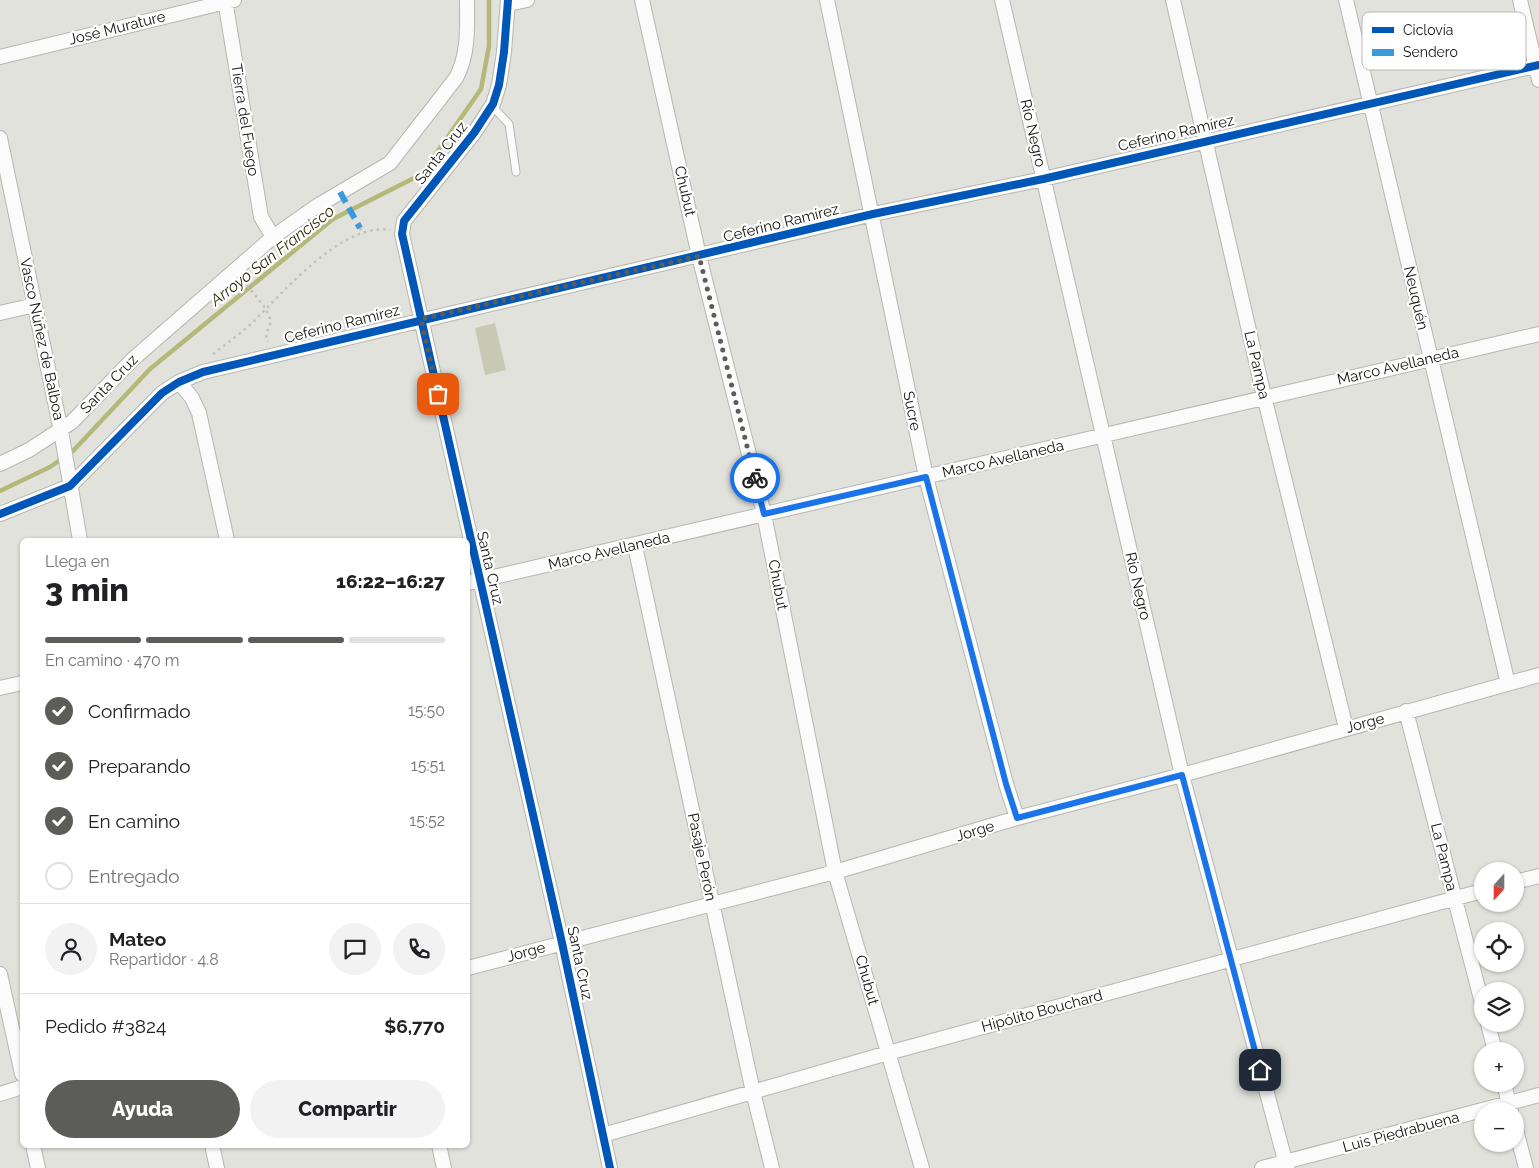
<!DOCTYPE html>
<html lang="es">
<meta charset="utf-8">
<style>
body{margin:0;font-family:Raleway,sans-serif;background:#f2f2f2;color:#202124;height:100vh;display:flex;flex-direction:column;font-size:19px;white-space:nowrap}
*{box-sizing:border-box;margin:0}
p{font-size:16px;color:#757577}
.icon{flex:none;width:28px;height:28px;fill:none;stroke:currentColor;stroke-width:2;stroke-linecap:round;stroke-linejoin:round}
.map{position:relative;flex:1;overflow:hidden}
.sheet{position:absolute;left:20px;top:538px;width:450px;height:610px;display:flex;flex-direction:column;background:#fff;border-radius:8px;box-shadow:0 1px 4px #0004}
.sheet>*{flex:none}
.needle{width:32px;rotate:201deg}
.buttons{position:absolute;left:1474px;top:862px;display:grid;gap:10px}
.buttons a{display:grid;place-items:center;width:50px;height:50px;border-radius:50%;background:#fff;box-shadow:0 1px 4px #0004;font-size:25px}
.pin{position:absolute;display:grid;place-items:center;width:42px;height:42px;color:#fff;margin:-21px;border-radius:10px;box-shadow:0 2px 8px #0006}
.courier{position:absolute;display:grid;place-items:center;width:50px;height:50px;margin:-25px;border:4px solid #1a73e8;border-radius:50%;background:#fff;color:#222;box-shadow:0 1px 6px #0007}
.summary em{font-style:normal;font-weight:800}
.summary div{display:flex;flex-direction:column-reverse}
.summary{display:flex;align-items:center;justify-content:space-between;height:85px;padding:0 25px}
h1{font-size:32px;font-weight:800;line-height:38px}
.bar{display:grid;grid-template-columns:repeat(4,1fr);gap:8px 5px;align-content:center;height:60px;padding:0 25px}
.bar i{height:6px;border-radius:4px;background:#e0e0e0}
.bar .current{background:#5c5d58}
.bar p{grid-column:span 4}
.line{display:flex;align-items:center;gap:12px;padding:0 25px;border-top:1px solid #e0e0e0}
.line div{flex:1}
.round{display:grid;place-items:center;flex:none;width:52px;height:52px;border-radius:26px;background:#f2f2f2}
ol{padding:0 25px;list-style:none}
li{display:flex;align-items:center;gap:15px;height:55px}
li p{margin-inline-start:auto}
li .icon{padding:5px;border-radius:50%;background:#5c5d58;color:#fff;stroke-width:4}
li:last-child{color:#757577}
li i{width:28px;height:28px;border:2px solid #e0e0e0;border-radius:50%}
.action{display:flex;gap:10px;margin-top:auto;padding:10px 25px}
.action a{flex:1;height:58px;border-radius:30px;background:#5c5d58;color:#fff;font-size:20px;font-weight:800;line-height:58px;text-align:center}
.action a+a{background:#f2f2f2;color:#202124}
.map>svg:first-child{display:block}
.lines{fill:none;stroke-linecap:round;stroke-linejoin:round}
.stream{stroke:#b4b879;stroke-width:4.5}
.building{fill:#c7c9b5}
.service-casing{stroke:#b6b7b2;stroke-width:9}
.minor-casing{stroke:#b6b7b2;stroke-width:16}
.path{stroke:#c0c1be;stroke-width:2.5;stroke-dasharray:2.5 4;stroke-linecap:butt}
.service{stroke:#fafbfa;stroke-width:7}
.minor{stroke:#fafbfa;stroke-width:14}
.quiet{stroke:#3b9ade;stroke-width:6;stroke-dasharray:12 6;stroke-linecap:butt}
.cycleway-casing{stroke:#fff;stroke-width:11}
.cycleway{stroke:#0057b8;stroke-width:8}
.done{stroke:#5c5d58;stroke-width:5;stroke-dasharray:0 9}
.route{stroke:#1a73e8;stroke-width:6}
.labels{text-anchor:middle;stroke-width:4.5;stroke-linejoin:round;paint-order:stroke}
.street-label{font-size:15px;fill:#141511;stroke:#fff}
.water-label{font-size:16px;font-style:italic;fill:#2e300a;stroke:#fff}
.key{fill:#fff;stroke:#b8b9b8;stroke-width:1}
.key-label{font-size:14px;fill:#141511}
</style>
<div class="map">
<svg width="1539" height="1168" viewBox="0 0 1539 1168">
<rect width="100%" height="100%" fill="#e1e2db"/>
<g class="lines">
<path class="stream" d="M0,491L50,467L73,451L150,369L333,219L422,174L481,89L489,46V0"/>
</g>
<path class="building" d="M495,323L506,370L485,375L475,328Z"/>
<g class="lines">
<g class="service-casing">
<path id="service" d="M492,106L509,124L516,172"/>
</g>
<g class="minor-casing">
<path id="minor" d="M225,0L261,217L273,237
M508,0L504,52L499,85L493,104L474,133L404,221L402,234L562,943L610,1168
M642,0L699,256L764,514L835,872L922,1168
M827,0L926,477L1006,784L1017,818
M1002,0L1182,775L1287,1168
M1173,0L1264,396L1346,728
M1346,0L1508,684
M1520,0L1539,80
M508,4L527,0
M0,57L234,0
M0,138L61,431L80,540
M0,313L35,305
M179,382L192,398L199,413L227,540
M0,464L29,450L72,422L132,360L273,237L317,206L390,163L456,78C469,54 467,27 467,0
M0,514L70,486L162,393L179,382L203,372L873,214L1043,179L1539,65
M635,546L753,1092L772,1168
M468,583C825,503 1181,415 1539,334
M0,688L22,683
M1406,711L1482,1003
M1515,882L1539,876
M468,968L835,872L1017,818L1182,775L1539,675
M0,974L22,1074
M1488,1024L1495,1051
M1504,1084L1511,1111
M0,1094L22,1087
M1515,1126L1526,1168
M603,1135L888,1053L1482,891
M33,1145L38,1168
M212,1145L217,1168
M439,1145L444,1168
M1262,1168L1539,1095"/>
</g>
<path class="path" d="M360,228L364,234
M243,280L266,309L271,321L266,335L268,342
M213,354C226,344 240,334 252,323C284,292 342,222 390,230"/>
<use href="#service" class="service"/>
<use href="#minor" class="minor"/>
<path class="quiet" d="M340,192L360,228"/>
<g class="cycleway-casing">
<path id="cycleway" d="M508,0L504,52L499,85L493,104L474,133L404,221L402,234L562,943L610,1168
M0,514L70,486L162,393L179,382L203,372L873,214L1043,179L1539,65"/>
</g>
<use href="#cycleway" class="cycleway"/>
</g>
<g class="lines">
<path class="done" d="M438,394L421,319L699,256L755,478"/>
<path class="route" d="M755,478L764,514L926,477L1006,784L1017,818L1182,775L1260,1070"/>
</g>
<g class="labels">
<g class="street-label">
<text transform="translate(117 28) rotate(-14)" y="5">José Murature</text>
<text transform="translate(245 120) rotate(81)" y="5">Tierra del Fuego</text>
<text transform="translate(1033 133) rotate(77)" y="5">Río Negro</text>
<text transform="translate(1176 133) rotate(-13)" y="5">Ceferino Ramírez</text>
<text transform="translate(441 153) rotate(-52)" y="5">Santa Cruz</text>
<text transform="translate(685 191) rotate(77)" y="5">Chubut</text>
<text transform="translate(781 223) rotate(-14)" y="5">Ceferino Ramírez</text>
<text transform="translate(1416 298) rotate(77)" y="5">Neuquén</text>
<text transform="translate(342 324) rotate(-14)" y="5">Ceferino Ramírez</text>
<text transform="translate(42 339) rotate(78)" y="5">Vasco Núñez de Balboa</text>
<text transform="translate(1257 365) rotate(77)" y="5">La Pampa</text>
<text transform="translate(1398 366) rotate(-13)" y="5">Marco Avellaneda</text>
<text transform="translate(109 384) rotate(-46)" y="5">Santa Cruz</text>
<text transform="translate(912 411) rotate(79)" y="5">Sucre</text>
<text transform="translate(1003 459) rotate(-13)" y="5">Marco Avellaneda</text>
<text transform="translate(609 551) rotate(-13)" y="5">Marco Avellaneda</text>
<text transform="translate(490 568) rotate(77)" y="5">Santa Cruz</text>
<text transform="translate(778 585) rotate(79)" y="5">Chubut</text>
<text transform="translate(1138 586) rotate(77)" y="5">Río Negro</text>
<text transform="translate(1365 723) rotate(-15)" y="5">Jorge</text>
<text transform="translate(975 831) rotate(-17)" y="5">Jorge</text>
<text transform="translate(702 857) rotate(78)" y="5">Pasaje Perón</text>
<text transform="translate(1444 857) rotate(76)" y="5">La Pampa</text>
<text transform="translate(526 952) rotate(-15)" y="5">Jorge</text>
<text transform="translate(580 963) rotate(78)" y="5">Santa Cruz</text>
<text transform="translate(867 980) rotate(74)" y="5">Chubut</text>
<text transform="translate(1042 1011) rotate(-15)" y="5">Hipólito Bouchard</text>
<text transform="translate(1401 1132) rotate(-15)" y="5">Luis Piedrabuena</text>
</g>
<g class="water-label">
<text transform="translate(272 255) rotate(-38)" y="6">Arroyo San Francisco</text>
</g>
</g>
<rect x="1362" y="12" width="164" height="58" rx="8" class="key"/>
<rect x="1372" y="27" width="22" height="6" fill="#0057b8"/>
<rect x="1372" y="49" width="22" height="7" fill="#3b9ade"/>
<g class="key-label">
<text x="1403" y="35">Ciclovía</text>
<text x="1403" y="57">Sendero</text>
</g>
</svg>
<div class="buttons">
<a><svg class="needle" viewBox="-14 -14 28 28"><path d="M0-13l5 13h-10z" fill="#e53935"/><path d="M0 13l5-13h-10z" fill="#757577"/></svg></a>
<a><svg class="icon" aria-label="locate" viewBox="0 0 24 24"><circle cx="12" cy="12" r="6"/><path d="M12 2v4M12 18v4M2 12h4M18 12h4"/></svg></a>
<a><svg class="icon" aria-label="layers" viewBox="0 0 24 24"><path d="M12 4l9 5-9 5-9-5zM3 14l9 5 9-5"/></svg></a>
<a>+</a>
<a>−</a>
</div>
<div class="pin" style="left:438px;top:394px;background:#ea580c"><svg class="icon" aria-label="bag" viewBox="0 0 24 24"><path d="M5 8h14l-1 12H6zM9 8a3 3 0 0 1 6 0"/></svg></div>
<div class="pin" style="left:1260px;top:1070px;background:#1f2937"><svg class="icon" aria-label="home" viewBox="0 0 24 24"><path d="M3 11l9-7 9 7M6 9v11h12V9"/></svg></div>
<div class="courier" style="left:755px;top:478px"><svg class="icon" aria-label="bike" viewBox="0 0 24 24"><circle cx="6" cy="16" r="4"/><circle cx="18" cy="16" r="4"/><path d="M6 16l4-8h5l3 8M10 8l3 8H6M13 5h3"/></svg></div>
<section class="sheet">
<div class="summary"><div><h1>3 min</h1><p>Llega en</p></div><em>16:22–16:27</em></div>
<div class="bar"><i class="current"></i><i class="current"></i><i class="current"></i><i></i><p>En camino · 470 m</p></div>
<ol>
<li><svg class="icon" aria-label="check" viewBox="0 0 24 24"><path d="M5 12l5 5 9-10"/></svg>Confirmado<p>15:50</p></li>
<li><svg class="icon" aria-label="check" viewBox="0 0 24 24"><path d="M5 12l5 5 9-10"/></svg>Preparando<p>15:51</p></li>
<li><svg class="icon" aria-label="check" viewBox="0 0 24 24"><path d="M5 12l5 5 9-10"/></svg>En camino<p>15:52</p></li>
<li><i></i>Entregado</li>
</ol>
<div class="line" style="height:90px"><a class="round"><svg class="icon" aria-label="person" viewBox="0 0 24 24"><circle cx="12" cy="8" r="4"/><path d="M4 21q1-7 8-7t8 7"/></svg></a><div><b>Mateo</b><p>Repartidor · 4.8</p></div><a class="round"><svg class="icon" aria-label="chat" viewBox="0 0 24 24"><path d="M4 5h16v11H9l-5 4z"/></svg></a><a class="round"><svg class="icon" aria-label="phone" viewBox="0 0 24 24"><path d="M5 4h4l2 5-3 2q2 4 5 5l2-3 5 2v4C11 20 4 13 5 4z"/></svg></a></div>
<div class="line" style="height:65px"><div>Pedido #3824</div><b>$6,770</b></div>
<div class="action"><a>Ayuda</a><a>Compartir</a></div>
</section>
</div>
